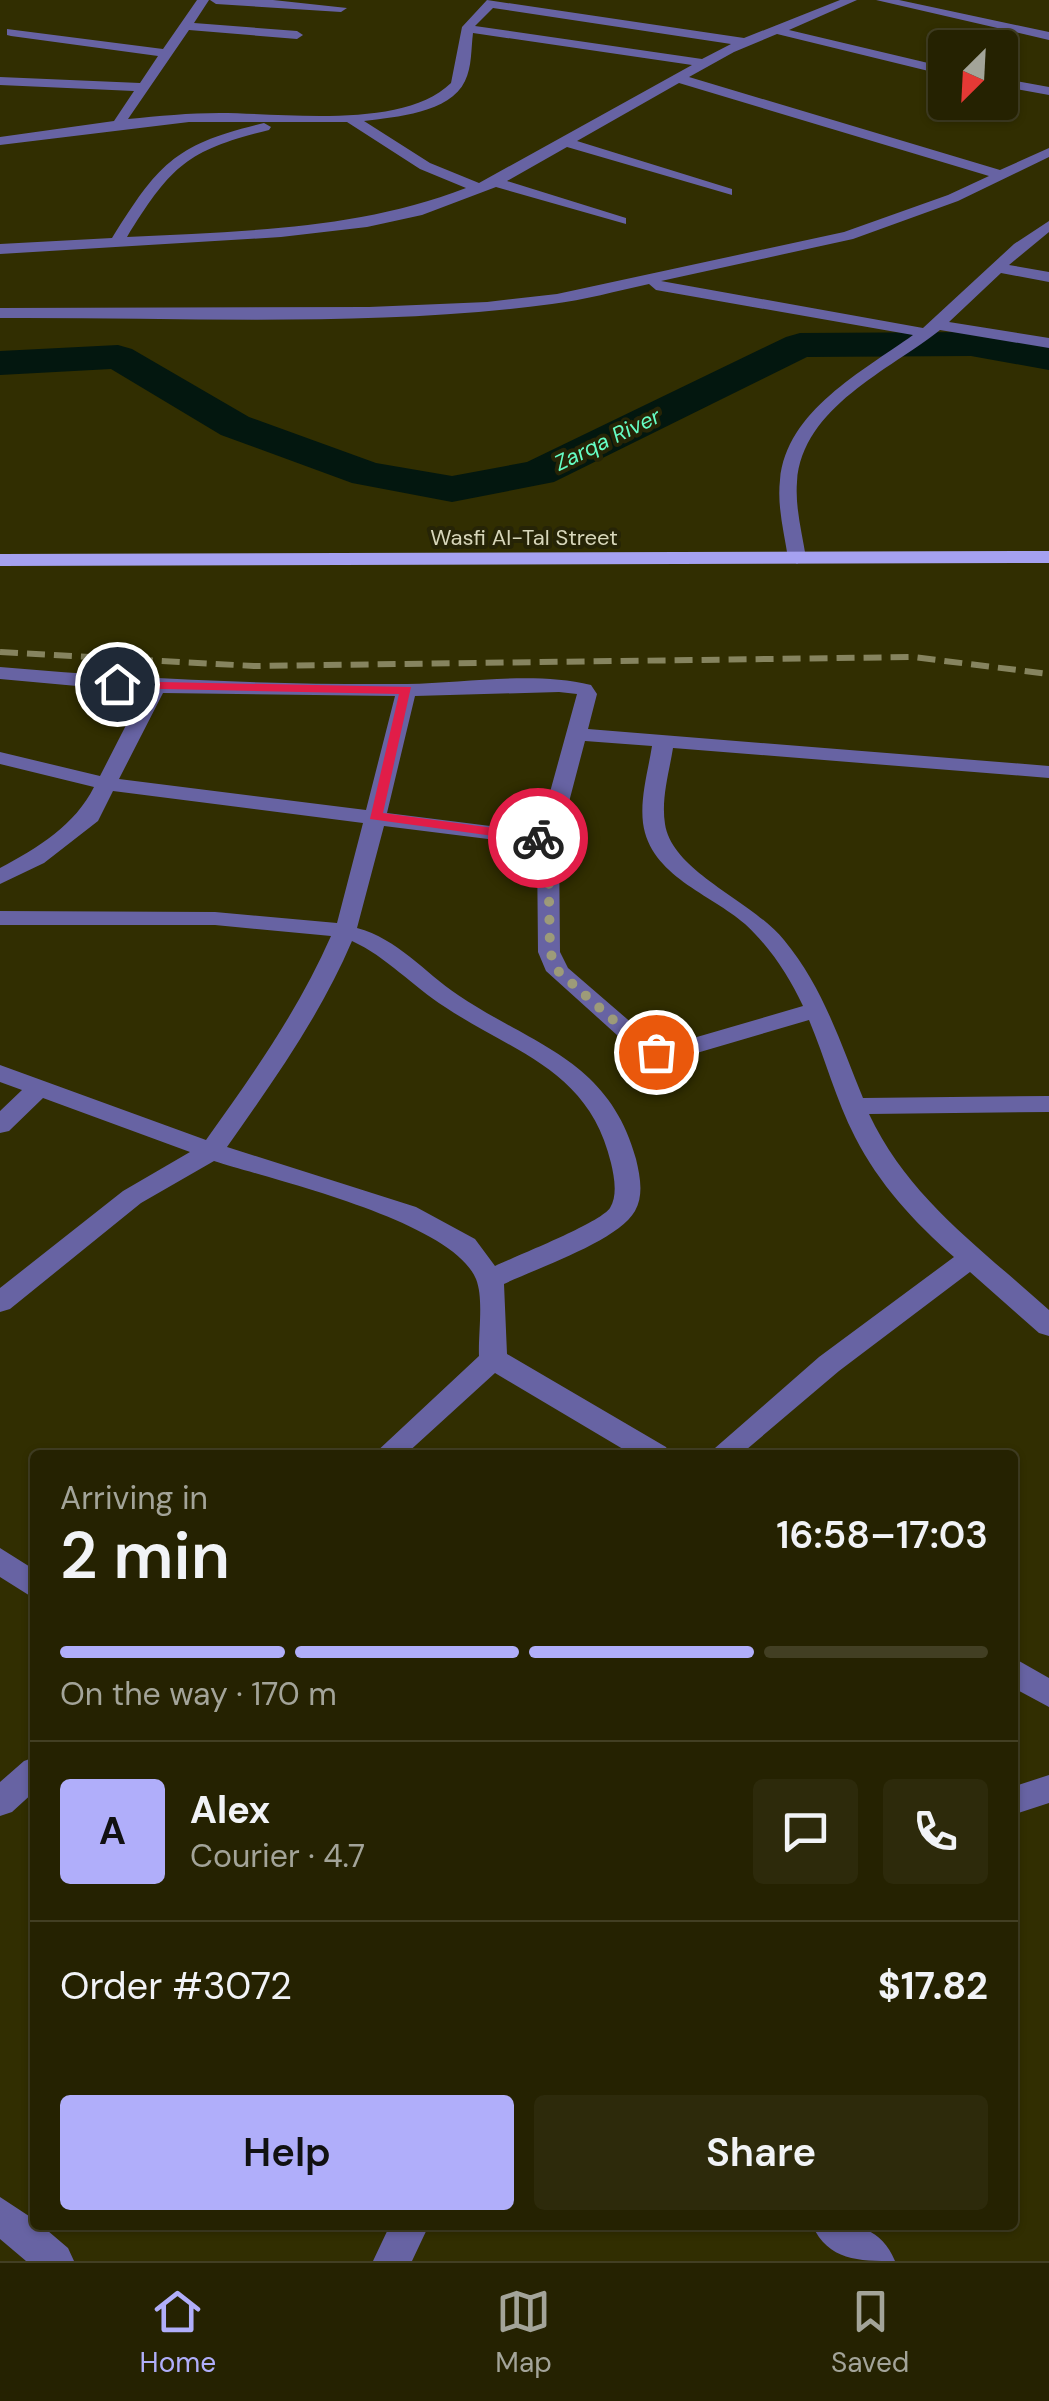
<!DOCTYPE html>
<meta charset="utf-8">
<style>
body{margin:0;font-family:"DM Sans",sans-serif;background:#2d2a0b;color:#f1f3f6;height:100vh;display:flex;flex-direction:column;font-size:38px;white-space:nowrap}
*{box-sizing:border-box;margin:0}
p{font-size:32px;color:#a3a499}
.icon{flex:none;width:55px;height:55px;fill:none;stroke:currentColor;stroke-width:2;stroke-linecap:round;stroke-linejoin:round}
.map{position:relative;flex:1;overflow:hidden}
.panel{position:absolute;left:30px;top:1450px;width:988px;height:780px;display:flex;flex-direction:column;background:#252201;border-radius:10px;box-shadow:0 2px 8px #0004,0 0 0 2px #423f23}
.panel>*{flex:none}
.needle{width:65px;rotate:204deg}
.buttons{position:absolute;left:928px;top:30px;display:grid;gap:20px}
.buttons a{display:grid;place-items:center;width:90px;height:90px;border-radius:10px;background:#252201;box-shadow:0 2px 8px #0004,0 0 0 2px #423f23;font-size:50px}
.pin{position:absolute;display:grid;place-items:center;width:85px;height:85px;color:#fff;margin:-42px;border:5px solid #fff;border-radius:50%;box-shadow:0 2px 10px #0007}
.courier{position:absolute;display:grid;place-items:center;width:100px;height:100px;margin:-50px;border:8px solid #e11d48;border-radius:50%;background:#fff;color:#222;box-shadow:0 2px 12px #0007}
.summary em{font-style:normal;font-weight:600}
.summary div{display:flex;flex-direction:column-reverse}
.summary{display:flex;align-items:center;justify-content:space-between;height:170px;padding:0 30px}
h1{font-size:65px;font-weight:600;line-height:75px}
.bar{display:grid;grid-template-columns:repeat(4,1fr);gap:15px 10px;align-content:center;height:120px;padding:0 30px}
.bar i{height:12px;border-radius:8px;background:#423f23}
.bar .on{background:#b0aefa}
.bar p{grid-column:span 4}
.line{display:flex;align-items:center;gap:25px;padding:0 30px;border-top:2px solid #423f23}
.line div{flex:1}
.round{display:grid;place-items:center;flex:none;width:105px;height:105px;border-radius:10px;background:#2d2a0b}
.cta{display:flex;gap:20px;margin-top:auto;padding:20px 30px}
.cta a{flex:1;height:115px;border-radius:10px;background:#b0aefa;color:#111;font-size:40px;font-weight:600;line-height:115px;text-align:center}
.cta a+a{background:#2d2a0b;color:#f1f3f6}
.dock{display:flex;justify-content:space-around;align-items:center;height:140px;border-top:2px solid #423f23;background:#252201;font-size:28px;color:#a3a499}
.dock a{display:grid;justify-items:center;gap:5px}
.dock .on{color:#b0aefa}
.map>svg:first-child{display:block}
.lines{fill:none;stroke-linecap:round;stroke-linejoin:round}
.river{fill:#03170f;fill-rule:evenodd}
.minor{fill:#6763a3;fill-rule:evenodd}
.major{fill:#a5a1f0;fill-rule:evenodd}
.rail{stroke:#86845f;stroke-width:6;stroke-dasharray:18 9;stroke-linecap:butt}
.route{fill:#e11d48}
.done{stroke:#9d9b79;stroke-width:10;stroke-dasharray:0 18}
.labels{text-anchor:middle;stroke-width:8;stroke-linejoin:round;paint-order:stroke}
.far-water-label{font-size:22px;font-style:italic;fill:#65fdc4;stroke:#262406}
.far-street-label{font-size:22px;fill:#d7d6ba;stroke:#262406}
</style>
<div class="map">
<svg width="1049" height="2261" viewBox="0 0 1049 2261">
<rect width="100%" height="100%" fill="#312e01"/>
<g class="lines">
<path class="river" d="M971,332L1049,346V370L971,356L807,357L554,482L452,502L352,483L221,435L111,369L0,375V351L118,345L132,349L249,417L376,463L452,476L527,462L786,337L800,333Z"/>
<path class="minor" d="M197,0H209L194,23L297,31L303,35L297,39L189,30L128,119C159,116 189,113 220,113C283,113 403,130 451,83L462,27L487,0L744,38L840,0H857L789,30L945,67V75L777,34L734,52L689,77L1000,170L1049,148V157L958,201L853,239L661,281L923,328L1014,244L1049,221V232L1009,265L1049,272V282L1001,273L949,322L1049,338V348L940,330C890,370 802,407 797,482C795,507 802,533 806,558L797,564L788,558C784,532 777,506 780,480C786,411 863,371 913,335L656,290L649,284C617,291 584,300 552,304C370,328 183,317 0,318V308L369,307L487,302L557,294L844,232L948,195L989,176L679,83L577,141L732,189V195L567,147L507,181L626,218V224L496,187L422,215L367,227L281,237L0,254V244L112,238C159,163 175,144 264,123L271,127L269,130C187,150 171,166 127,237C242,231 357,230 466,188L420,169L347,122H189L0,145V137L114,121L134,91L0,85V77L140,83L158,56L11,36L7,35V29L163,49ZM493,8L731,44L702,59L475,26ZM473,33L692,65L479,183L430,163L364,121C395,117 450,113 465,81C472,67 471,49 473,33Z
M210,0H273L347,8L341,12L216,4Z
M876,0H899L1049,32V40Z
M1000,78L1049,87V95L1000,86Z
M0,667C136,679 271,685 407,684C466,683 533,671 591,685L597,694L588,729L1049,766V778L673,748C669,773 661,799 665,824C672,872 753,901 784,940C823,987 840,1042 863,1098L1049,1096V1112L869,1114C909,1199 982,1249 1049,1310V1336L1039,1333L970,1272L839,1371L740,1455H707L819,1357L954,1257C914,1222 879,1184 855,1137C836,1100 825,1058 809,1020L666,1062L638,1054L546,971L538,952L537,845L384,826L357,928C398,939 424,972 458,995C534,1046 609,1060 636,1159C640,1176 644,1195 635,1211C618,1241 537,1268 504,1284L507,1354L666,1447L670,1455H633L495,1373L405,1455H373L479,1356C478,1334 484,1299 476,1279C452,1221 273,1180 214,1161L141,1203L10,1309L0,1312V1288L123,1191L190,1152L43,1098L9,1131L0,1133V1111L22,1090L0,1082V1065L206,1140C253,1074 298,1011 331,936L215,925H0V911L215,912L337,923L363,823L113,791L98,821L44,863L0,884V868C38,848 75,825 94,787L0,764V752L100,776L143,692L0,679ZM559,692L577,694L539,832L387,813L415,696ZM163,693L395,696L366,810L119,779ZM585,741L652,746C648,771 640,798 643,823C650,876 711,894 745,924C770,947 789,976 803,1006L666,1046L656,1044L568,968L560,952L559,840ZM352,941C387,957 412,986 445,1007C516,1054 589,1070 611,1163C614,1176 618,1195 610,1208C600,1223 516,1256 495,1266L475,1239L416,1207L227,1147C274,1080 320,1016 352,941Z
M0,1548L35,1570V1599L0,1577Z
M1012,1657L1049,1678V1707L1012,1687Z
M35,1757V1791L12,1812L0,1816V1782L24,1761Z
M1049,1775V1803L1012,1815V1787Z
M0,2197L35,2220V2225H41L68,2248L74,2261H26L0,2239Z
M390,2225H429L412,2261H373Z
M812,2225C849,2225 879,2222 895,2261C858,2261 829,2261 812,2225Z"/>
<path class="major" d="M1049,551V563L0,566V554Z"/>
<path class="rail" d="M0,652L254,666L913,657L1049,674"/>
</g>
<path class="route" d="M112,681L411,687L383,813L538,834L545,838L538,842L370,819L399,694L117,688L112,686Z"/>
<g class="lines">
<path class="done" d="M538,838L548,840L550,952L558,971L646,1049L656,1052"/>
</g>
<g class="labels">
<g class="far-water-label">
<text transform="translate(607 439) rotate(-26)" y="8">Zarqa River</text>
</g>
<g class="far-street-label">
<text x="524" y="545">Wasfi Al-Tal Street</text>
</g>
</g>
</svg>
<div class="buttons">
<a><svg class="needle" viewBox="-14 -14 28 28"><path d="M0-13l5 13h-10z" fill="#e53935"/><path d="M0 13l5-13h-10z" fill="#a3a499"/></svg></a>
</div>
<div class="pin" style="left:656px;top:1052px;background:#ea580c"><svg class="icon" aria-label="bag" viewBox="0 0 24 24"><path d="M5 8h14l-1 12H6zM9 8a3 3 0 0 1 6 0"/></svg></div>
<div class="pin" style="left:117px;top:684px;background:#1f2937"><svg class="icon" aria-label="home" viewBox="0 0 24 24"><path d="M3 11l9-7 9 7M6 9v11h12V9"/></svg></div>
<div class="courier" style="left:538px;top:838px"><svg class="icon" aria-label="bike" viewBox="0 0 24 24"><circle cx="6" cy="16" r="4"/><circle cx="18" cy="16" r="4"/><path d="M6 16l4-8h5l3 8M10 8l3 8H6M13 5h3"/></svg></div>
<section class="panel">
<div class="summary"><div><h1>2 min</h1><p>Arriving in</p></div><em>16:58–17:03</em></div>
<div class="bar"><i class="on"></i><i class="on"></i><i class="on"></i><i></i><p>On the way · 170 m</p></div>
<div class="line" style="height:180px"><b class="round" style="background:#b0aefa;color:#111">A</b><div><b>Alex</b><p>Courier · 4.7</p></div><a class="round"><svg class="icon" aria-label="chat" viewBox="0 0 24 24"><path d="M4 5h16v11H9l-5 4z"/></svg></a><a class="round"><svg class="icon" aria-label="phone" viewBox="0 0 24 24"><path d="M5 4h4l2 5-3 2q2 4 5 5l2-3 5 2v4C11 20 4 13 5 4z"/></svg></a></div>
<div class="line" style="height:130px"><div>Order #3072</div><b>$17.82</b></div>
<div class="cta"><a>Help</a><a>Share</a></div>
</section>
</div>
<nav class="dock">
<a class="on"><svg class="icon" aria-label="home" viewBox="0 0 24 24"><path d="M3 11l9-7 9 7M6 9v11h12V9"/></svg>Home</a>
<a><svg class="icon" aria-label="map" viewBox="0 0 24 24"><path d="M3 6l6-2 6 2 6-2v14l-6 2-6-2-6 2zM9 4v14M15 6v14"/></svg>Map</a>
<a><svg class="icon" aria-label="saved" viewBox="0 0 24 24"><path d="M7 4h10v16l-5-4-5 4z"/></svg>Saved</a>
</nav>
